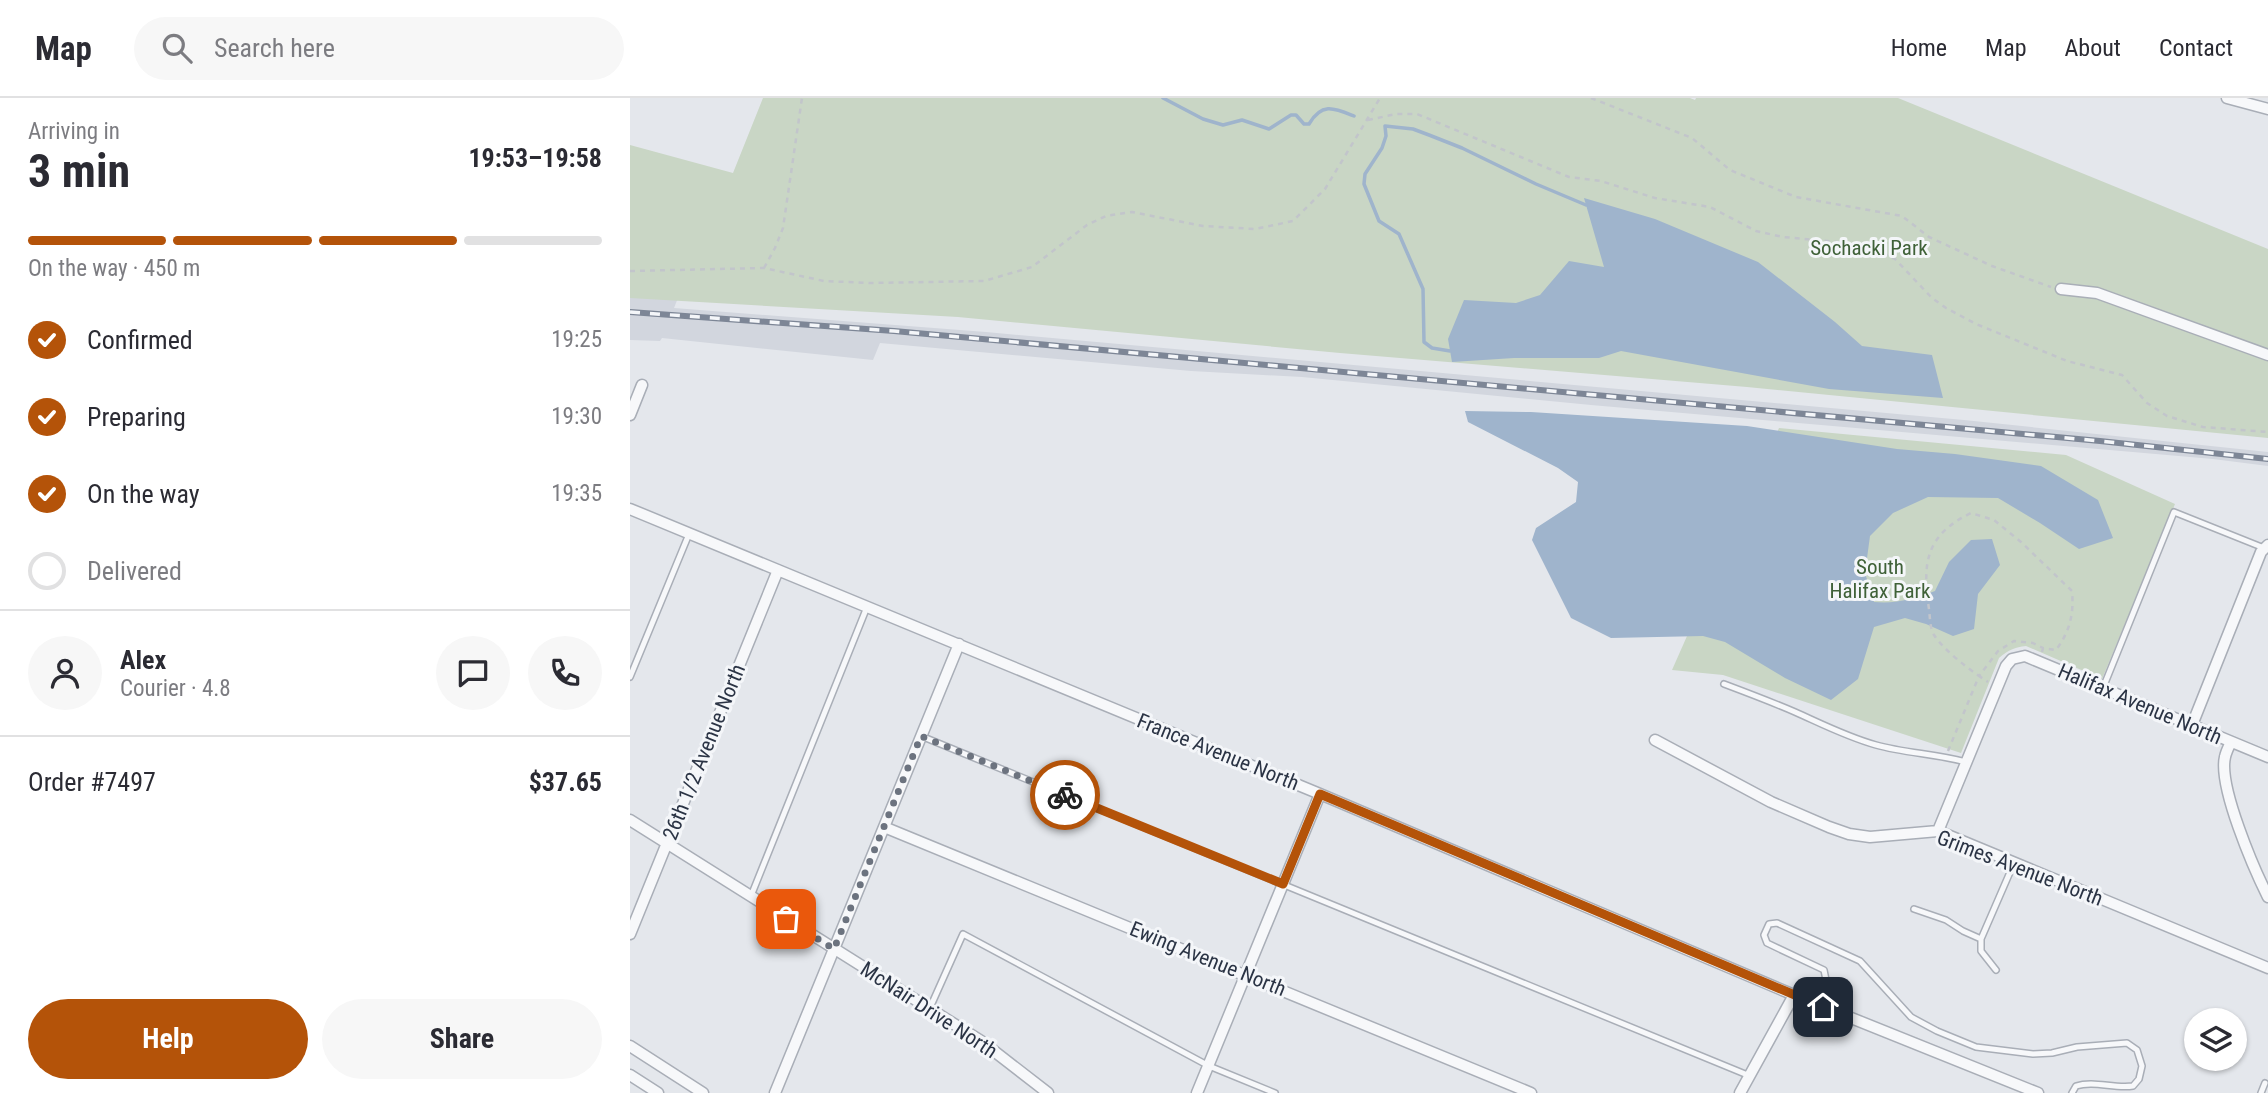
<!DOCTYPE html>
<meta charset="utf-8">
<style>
body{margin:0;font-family:"Roboto Condensed",sans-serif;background:#f7f7f7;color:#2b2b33;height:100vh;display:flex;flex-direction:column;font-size:26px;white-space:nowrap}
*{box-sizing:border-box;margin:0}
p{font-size:23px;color:#7c7c81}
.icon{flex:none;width:38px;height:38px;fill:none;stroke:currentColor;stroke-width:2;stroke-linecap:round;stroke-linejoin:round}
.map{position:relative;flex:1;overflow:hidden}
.details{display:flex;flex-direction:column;background:#fff;width:630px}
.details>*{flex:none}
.tools{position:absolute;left:1554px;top:910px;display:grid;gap:14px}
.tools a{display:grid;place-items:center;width:63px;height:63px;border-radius:50%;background:#fff;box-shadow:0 2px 5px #0004;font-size:35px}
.pin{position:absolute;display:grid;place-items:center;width:60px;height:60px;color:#fff;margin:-30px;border-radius:14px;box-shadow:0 4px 10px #0006}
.courier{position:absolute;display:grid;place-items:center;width:70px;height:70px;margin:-35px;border:5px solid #b45309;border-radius:50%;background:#fff;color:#222;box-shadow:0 2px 9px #0007}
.overview em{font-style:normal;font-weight:700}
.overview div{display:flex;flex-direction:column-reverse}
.overview{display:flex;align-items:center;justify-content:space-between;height:119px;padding:0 28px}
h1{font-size:46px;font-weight:700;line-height:52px}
.bar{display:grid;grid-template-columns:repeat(4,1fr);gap:10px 7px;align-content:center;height:84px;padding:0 28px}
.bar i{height:9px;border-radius:5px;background:#e1e1e2}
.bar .active{background:#b45309}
.bar p{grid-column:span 4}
.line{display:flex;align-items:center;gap:18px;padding:0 28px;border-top:2px solid #e1e1e2}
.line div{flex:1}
.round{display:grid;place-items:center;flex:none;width:74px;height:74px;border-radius:37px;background:#f7f7f7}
ol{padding:0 28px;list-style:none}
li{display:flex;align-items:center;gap:21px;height:77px}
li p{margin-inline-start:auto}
li .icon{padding:7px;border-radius:50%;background:#b45309;color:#fff;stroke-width:4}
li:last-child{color:#7c7c81}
li i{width:38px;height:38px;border:4px solid #e1e1e2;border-radius:50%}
.action{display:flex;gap:14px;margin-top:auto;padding:14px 28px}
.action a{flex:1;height:80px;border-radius:42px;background:#b45309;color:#fff;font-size:28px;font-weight:700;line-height:80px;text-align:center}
.action a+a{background:#f7f7f7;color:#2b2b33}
header{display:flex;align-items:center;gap:42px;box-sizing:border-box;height:98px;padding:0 35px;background:#fff;border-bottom:2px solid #e1e1e2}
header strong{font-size:33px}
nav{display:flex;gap:38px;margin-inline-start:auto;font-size:24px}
.search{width:490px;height:63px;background:#f7f7f7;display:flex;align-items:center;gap:18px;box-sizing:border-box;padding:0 24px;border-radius:38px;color:#7c7c81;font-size:26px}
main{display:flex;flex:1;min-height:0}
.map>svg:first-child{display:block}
.built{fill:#d2d6de}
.green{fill:#c9d6c5}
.water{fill:#9fb4cc}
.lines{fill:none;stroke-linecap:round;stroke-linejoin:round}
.stream{stroke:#9fb4cc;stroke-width:3.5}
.lane-casing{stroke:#a9aeb7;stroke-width:8}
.street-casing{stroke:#a9aeb7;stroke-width:13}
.path{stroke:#c2c5cb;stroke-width:2.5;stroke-dasharray:5 5;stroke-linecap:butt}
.lane{stroke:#f7f8fa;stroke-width:5}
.street{stroke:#f7f8fa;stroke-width:10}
.rail-casing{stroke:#7d8696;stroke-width:6}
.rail{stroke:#f4f6f9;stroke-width:3.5;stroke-dasharray:10;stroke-linecap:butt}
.done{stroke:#6c737f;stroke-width:7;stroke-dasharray:0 12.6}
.route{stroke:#b45309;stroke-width:9}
.labels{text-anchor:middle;stroke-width:6;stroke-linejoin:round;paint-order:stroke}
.park-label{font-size:21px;fill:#3f6138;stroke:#f4f6f9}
.street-label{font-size:21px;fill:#2b3445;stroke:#f4f6f9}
</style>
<header>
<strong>Map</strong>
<div class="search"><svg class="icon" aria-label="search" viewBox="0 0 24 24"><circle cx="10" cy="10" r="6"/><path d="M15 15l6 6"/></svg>Search here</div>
<nav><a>Home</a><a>Map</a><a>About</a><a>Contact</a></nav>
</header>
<main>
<section class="details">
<div class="overview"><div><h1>3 min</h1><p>Arriving in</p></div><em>19:53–19:58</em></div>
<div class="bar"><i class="active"></i><i class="active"></i><i class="active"></i><i></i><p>On the way · 450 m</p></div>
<ol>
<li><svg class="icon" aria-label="check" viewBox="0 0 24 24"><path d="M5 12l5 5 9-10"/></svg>Confirmed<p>19:25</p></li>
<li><svg class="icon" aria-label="check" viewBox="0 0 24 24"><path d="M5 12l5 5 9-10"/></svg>Preparing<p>19:30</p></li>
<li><svg class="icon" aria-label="check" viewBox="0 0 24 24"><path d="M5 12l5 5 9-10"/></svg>On the way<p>19:35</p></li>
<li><i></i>Delivered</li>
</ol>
<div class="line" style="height:126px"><a class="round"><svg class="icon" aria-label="person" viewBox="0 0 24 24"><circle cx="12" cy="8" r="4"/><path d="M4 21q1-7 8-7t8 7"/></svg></a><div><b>Alex</b><p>Courier · 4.8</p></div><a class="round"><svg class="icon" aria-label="chat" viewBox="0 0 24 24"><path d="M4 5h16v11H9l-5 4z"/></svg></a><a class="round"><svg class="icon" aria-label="phone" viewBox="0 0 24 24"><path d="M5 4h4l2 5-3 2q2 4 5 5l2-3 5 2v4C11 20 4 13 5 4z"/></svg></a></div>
<div class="line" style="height:91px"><div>Order #7497</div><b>$37.65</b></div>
<div class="action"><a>Help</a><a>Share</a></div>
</section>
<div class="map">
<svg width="1638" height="995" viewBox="0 0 1638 995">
<rect width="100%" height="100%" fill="#e4e7ec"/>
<path class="built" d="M0,185L53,187L44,210L356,234L1334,322L1638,354V368L1583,361L961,307L672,279L561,273L250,245L243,262L32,240L30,243L0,242Z"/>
<path class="green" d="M133,0H1060L1065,2L1066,0H1268L1638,151V340L1117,289L710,255L328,219L0,200V47L103,75Z
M1149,330L1436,357L1545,406L1472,581L1396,548C1385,549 1378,552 1369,560L1331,655L1093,577L1042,572Z"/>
<path class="water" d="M954,100L1025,121L1128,164L1205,224L1232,248L1302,257L1313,300L1199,291L991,253L969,260H884L822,264L818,241L834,202L886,205L910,197L939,163L974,169Z
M835,313L901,314L1117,328L1267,351L1325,356L1411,368L1468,402L1483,440L1449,451L1410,425L1368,400L1298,399L1263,415L1240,438L1235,475L1244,504C1267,506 1283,501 1305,493L1319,464L1341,442L1362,441L1370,467L1348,496L1344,531L1323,538L1296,526L1275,520L1244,529L1228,581L1201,602L1155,580L1095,544L1073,538L981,540L941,520L902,442L906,430L946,404L948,384L928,370L838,324Z"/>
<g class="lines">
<path class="stream" d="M533,0L573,21L593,27L612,22L639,31L661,17H666L674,26H679C692,4 704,10 724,18
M820,253L802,250L794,244L793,191L769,136L749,123L734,86L735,76L752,50L756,38L755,28L783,31L799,37L832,50L906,86L956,107"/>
<g class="lane-casing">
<path id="lane" d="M0,579L59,436
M1094,586C1118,595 1142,604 1165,614C1192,626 1217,639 1246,647C1275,655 1306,656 1336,664
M1473,590L1544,414L1634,450
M291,638L1120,978
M121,798L237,509
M1284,811L1316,822L1333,833L1351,841L1384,765
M1351,841V853L1366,872
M1193,909L1197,887L1194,872L1137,845L1134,837L1139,826L1147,825L1230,863L1281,919L1307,933L1346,949L1403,956L1422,955L1447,949L1497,945L1507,952L1512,968L1509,981L1503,988C1484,991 1464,982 1446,988L1442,995
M299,912L333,836L579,968L645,995
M1631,995L1635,985"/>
</g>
<g class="street-casing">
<path id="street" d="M1597,0L1638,11
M1431,191L1467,195L1638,257
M0,317L12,287
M0,411L690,696L1164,897L1408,995
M1562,627L1631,454L1638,447
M1025,642L1141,704L1199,729L1219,736L1240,739L1308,733L1638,870
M1601,644C1599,648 1596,654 1595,659C1588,688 1624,771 1638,799
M0,722L351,943L418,995
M254,729L901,995
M1308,733L1376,568L1382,561L1395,558L1638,659
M0,836L148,472
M0,948L73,995
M0,977L28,995
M145,995L329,546
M567,995L690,696
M1110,995L1164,897"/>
</g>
<path class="path" d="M961,0L1062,40L1100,72L1166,99L1272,118L1299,139L1362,168L1421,189
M738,22L766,16H787L939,79L971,83L1025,100L1080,109L1126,133L1153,139L1207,144L1251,154L1265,161L1302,200L1316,210L1346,226L1437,263L1492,277L1517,305L1537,318L1573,329L1638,334
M134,170L145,150L153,130L172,0
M0,173L134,170L194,183L239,185L354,183L402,169L457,127L476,118L502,114L573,128L625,131L663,123L695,91L750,0
M1412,554L1413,550L1426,552C1440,533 1444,516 1442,493L1391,444L1364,422L1341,415C1296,437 1292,464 1299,511C1300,519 1300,531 1304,537C1314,552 1335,568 1349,578L1368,553L1384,543L1403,545L1413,550
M1318,653L1349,578L1358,584"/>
<use href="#lane" class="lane"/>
<use href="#street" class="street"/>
<g class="rail-casing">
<path id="rail" d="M0,214L264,233L1470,343L1638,361"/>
</g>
<use href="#rail" class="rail"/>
</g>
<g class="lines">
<path class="done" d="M156,821L204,851L291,638L435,697"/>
<path class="route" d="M435,697L653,786L690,696L1193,909"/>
</g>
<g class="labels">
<g class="park-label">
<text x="1239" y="157">Sochacki Park</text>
<text x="1250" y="476">South<tspan x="1250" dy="24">Halifax Park</tspan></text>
</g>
<g class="street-label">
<text transform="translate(1510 606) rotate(23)" y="7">Halifax Avenue North</text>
<text transform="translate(74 654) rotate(-68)" y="7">26th 1/2 Avenue North</text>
<text transform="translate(588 654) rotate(22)" y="7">France Avenue North</text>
<text transform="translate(1390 770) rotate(21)" y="7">Grimes Avenue North</text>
<text transform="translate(578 861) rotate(22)" y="7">Ewing Avenue North</text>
<text transform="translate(299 912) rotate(33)" y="7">McNair Drive North</text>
</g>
</g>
</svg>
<div class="tools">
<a><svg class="icon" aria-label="layers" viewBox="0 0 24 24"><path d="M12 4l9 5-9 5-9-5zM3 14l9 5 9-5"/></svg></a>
</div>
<div class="pin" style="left:156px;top:821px;background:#ea580c"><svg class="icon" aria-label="bag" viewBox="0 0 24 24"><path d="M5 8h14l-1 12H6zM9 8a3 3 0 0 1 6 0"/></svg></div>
<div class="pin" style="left:1193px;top:909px;background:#1f2937"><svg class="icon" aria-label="home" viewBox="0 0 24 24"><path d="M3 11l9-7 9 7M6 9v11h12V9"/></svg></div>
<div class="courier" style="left:435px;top:697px"><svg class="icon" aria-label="bike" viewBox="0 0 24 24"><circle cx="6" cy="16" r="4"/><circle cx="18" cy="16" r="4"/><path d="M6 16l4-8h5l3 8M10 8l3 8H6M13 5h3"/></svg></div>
</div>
</main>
